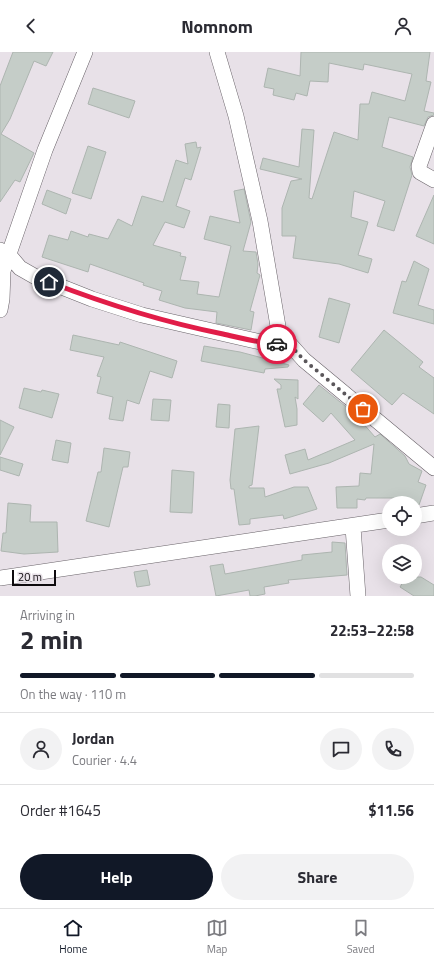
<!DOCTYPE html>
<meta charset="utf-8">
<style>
body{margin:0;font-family:"Titillium Web",sans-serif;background:#f2f2f3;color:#2b2b33;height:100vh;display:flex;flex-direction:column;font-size:15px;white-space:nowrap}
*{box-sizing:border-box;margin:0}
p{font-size:13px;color:#7c7c81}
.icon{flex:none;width:22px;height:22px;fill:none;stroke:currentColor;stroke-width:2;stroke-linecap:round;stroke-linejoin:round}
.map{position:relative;height:544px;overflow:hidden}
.drawer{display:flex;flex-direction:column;background:#fff;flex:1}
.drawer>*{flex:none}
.tools{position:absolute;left:382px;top:444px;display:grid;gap:8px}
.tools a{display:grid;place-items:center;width:40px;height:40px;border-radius:50%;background:#fff;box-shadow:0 4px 16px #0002;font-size:20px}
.scale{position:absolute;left:12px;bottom:10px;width:44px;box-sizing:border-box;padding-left:4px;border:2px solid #0e0b0e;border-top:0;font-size:11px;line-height:14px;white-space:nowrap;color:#0e0b0e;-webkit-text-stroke:3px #e8e1e8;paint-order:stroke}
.pin{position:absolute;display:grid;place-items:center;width:34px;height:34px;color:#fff;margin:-17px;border:2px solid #fff;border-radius:50%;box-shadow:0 1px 4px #0007}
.courier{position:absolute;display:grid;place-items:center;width:40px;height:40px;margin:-20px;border:3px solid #e11d48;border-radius:50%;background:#fff;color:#222;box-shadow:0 1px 5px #0007}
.head em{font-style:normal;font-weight:700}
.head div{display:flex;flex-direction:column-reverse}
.head{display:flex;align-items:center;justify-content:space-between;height:68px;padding:0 20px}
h1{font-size:26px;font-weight:700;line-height:30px}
.bar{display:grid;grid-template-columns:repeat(4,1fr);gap:6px 4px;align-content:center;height:48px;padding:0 20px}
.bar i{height:5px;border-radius:3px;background:#e1e1e2}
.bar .active{background:#111827}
.bar p{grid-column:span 4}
.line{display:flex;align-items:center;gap:10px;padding:0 20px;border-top:1px solid #e1e1e2}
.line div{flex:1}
.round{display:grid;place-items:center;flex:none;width:42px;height:42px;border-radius:21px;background:#f2f2f3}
.cta{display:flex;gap:8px;margin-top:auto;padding:8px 20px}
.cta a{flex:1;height:46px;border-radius:24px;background:#111827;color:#fff;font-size:16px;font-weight:700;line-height:46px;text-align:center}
.cta a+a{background:#f2f2f3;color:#2b2b33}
header{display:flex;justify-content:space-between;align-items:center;height:52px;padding:0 20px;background:#fff;font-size:18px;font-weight:700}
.menu{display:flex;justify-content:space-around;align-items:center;height:56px;border-top:1px solid #e1e1e2;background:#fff;font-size:11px;color:#7c7c81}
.menu a{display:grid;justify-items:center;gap:2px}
.menu .active{color:#111827}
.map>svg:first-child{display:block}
.building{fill:#c5cdc8;stroke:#adb5b0}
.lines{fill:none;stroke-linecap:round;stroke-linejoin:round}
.minor-casing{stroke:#696369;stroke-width:16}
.minor{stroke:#fff;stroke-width:15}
.done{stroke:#5a565a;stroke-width:4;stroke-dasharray:0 7.2}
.route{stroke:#e11d48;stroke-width:5}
</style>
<header><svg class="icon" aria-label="back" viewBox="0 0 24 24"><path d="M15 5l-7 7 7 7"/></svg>Nomnom<svg class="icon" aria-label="person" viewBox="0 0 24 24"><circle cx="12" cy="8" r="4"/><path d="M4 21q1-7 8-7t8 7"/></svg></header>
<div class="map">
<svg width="434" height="544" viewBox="0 0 434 544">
<rect width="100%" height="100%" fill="#e8e1e8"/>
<path class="building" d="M13,0H53L46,14L34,9L10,67L1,82L34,101L20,130L15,128L0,150V34Z
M301,0H430L426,29L431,30L424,59L434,61V63L428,65L424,74L389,65L382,95L413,105L410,115L412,123L394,179L377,174L385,149L354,139L351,165L368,170L358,203L372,207L368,221L339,212L293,206L296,184H282V156L291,129L302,127L260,117L263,106L299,115L302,77L314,78L309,146L312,147L334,80L358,88L360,52H369L372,40L405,49L412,22L364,12L363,18L329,11L328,30L310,29L307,44L296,41L294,48L273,43L274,37L264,35L268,16L300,24Z
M93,36L135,49L129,66L88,52Z
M196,90L197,96L201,95L191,128L185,126L176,154L190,159L184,176L165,170L153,193L181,201L180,204L186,205L180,228L199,230L197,242L219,245L231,194L204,187L210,164L240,171L234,139L244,137L251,170L243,199L256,200L258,212L257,221L260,223L250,259L254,260L251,278L216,271L217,260L185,256L159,248L162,239L143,233L144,231L90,212L88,220L42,205L49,183L68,188L71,179L88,185L89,182L108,187L118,167L132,174L142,144L163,150L176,108L188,112L185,92Z
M88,94L106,100L91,147L72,141Z
M47,138L71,147L66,162L42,152Z
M434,143V192L416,184Z
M414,209L429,217L418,253L434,258V272L393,261L402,229L406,230Z
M329,246L350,252L339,291L319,285Z
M384,278L423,310L419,315L434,326V362L403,341L392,353L351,318Z
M73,283L119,293L120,290L177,309L172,326L150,319L139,352L127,348L123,369L109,367L113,345L97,341L101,325L97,324L104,305L70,298Z
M204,294L240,300L289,313L288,315L265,317L264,321L201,309Z
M274,327L298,328V347L295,345L297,357V373L285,375L277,337H281V333Z
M319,333L355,362L375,385L380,382L405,404L409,412L422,419L418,430L426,433L419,453L395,446H366L365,448L357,447V456H337L336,435L359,434L360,421L371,422L374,392L329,411L290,422L285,403L305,397L308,408L355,388L331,361L323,370L303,352Z
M24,336L41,340L42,338L59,342L52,366L19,356Z
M153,347L171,348L169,369L151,368Z
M218,352L230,353L229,376L216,375Z
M0,368L14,375L0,403Z
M259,374L252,433L249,434V436H264L265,445L294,435H308L317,457L284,467L283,463L250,467V472L239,473L234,437H231L230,428L235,377Z
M56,388L71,391L68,411L52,408Z
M104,396L130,400L128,415H123L109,475L86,469L98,420H101Z
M0,405L23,412L19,424L0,418Z
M172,418L194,420L192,461L170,460Z
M8,451L31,453L30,470H57L58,500L24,502L1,499L3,481H6Z
M332,490L345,491L347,523L288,528L289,531L264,535L265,542L255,544H250L249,538L216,544L210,514L223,512L225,522L302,508V503L332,500Z
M147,518L150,533L137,535L134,520Z
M406,525H421L434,533V544H414L400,535Z"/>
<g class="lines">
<g class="minor-casing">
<path id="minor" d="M217,0L236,64L260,169L279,280L304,308L434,416
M434,72L419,114L420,120L434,128
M0,198L9,203L20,216L34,224L92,247L142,263L265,291L289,292
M0,258L2,247L3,219L45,98L85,0
M415,464L434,461
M353,475L358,544
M0,526L389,468"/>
</g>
<use href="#minor" class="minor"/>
</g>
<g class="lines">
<path class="done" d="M277,292H289L304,308L363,357"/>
<path class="route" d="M49,230C106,252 163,270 223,282C241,286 259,291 277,292"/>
</g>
</svg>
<div class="tools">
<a><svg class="icon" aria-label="locate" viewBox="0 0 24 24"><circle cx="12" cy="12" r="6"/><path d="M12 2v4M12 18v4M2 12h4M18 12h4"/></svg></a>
<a><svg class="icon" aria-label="layers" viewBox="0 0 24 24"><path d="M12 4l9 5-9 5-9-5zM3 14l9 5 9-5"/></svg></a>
</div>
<div class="scale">20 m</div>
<div class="pin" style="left:363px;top:357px;background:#ea580c"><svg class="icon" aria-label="bag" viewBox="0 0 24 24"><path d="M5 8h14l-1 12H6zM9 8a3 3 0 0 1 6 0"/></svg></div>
<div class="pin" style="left:49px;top:230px;background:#1f2937"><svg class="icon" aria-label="home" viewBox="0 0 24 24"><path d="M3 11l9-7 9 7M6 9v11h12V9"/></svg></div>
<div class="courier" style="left:277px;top:292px"><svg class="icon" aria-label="car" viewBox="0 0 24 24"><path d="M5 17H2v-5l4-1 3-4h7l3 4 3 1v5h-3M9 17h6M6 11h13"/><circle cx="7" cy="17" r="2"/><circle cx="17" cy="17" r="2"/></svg></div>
</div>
<section class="drawer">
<div class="head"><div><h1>2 min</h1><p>Arriving in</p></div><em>22:53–22:58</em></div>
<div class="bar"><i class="active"></i><i class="active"></i><i class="active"></i><i></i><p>On the way · 110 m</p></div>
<div class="line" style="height:72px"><a class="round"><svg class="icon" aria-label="person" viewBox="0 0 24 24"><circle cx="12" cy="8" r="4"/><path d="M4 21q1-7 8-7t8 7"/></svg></a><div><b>Jordan</b><p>Courier · 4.4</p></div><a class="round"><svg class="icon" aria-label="chat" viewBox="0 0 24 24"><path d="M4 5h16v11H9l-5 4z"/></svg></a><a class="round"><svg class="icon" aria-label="phone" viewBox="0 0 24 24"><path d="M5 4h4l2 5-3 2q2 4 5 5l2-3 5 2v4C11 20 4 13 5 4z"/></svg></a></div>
<div class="line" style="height:52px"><div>Order #1645</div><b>$11.56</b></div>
<div class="cta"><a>Help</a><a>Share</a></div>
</section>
<nav class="menu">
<a class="active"><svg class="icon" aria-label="home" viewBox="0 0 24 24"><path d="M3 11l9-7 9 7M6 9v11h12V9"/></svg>Home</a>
<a><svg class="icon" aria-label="map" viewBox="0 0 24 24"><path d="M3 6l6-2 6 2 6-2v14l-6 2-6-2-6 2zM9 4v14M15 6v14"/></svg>Map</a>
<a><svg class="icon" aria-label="saved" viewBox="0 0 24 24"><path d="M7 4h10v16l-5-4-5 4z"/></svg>Saved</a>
</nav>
